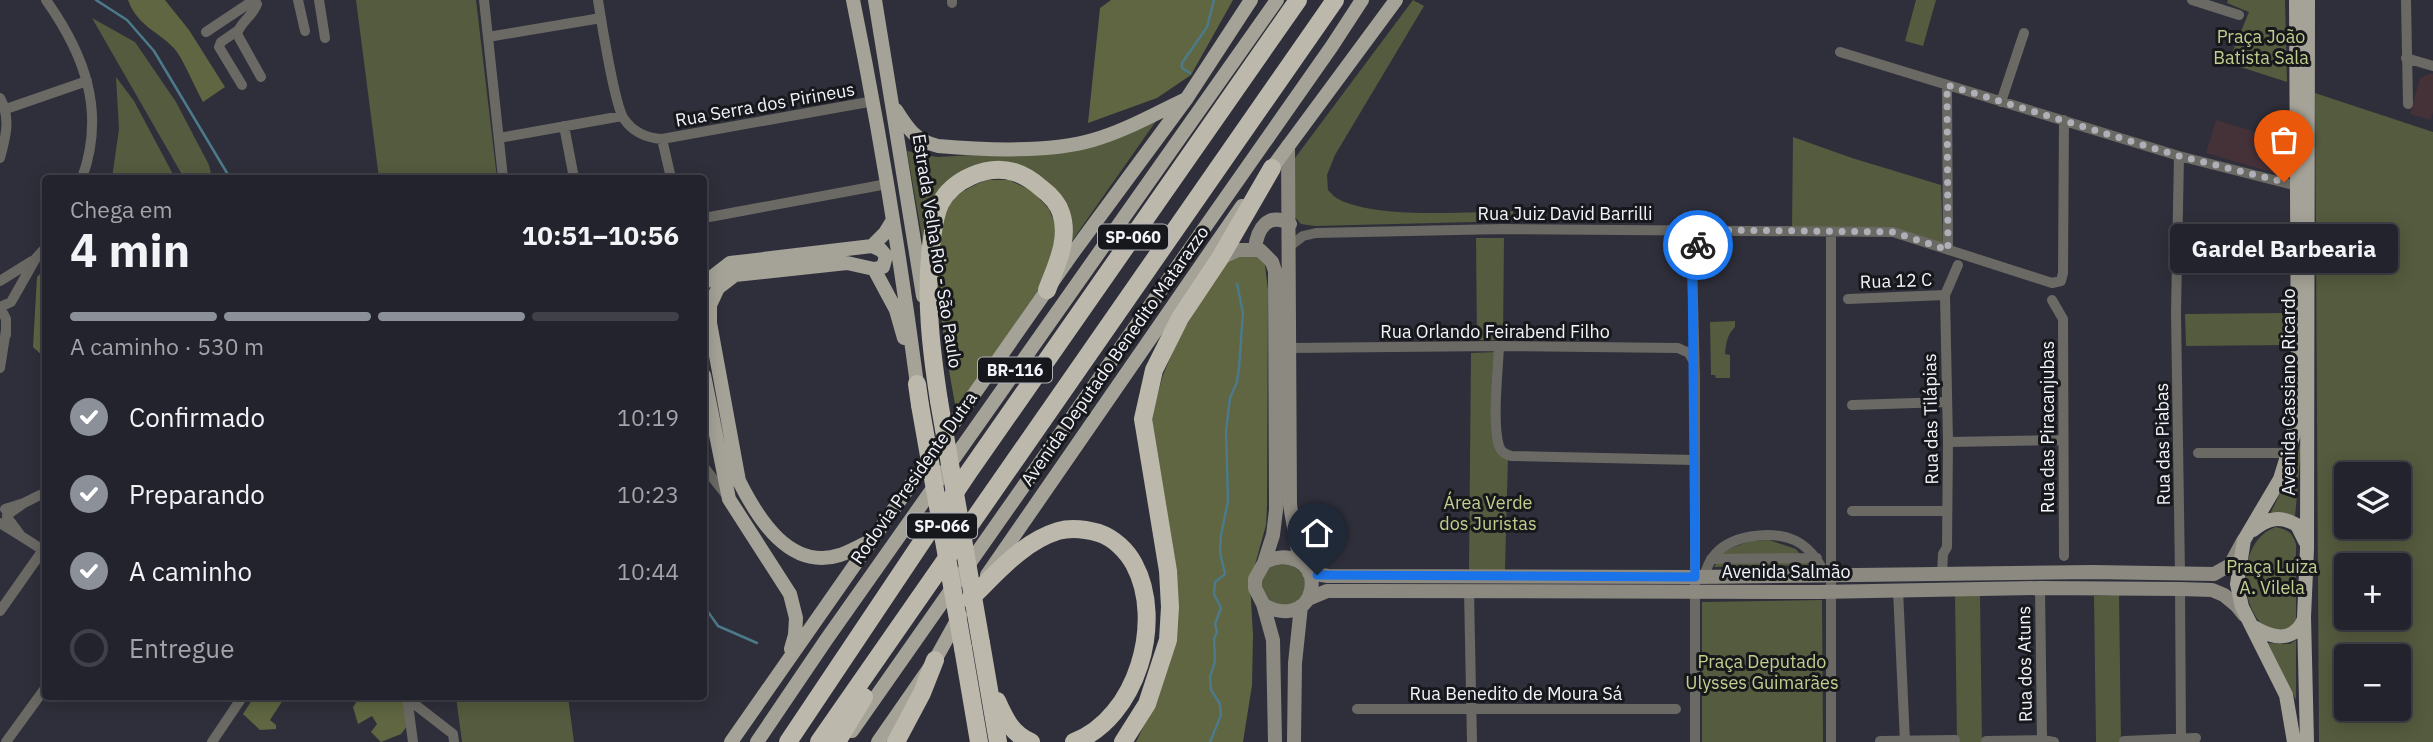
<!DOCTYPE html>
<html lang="pt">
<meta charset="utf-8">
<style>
body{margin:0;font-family:"IBM Plex Sans",sans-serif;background:#2e2f38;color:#f1f3f6;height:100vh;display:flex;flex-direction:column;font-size:26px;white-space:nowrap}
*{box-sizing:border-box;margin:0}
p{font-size:23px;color:#a2a4a9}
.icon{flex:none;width:38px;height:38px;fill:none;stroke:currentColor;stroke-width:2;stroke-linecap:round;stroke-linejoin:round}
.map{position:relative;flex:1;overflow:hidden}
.panel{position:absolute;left:42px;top:175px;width:665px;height:525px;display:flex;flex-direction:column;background:#22232c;border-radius:7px;box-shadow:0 4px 18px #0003,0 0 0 2px #3f4048}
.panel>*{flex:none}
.tools{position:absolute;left:2334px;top:462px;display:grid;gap:14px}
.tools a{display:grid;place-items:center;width:77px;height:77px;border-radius:7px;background:#22232c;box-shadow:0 4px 18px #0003,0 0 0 2px #3f4048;font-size:35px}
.pin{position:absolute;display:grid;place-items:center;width:60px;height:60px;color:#fff;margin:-72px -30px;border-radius:50% 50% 50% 0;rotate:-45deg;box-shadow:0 0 7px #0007}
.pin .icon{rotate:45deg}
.courier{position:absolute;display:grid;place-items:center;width:70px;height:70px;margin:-35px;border:5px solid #1a73e8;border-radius:50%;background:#fff;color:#222;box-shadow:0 2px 9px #0007}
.bubble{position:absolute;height:49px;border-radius:7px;background:#22232c;box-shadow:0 4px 18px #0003,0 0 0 2px #3f4048;font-size:23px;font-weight:700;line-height:49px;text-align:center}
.summary em{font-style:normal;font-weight:700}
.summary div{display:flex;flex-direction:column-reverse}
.summary{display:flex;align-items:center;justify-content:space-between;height:119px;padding:0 28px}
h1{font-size:46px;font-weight:700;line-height:52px}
.bar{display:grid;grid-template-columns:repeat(4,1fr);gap:10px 7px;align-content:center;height:84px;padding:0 28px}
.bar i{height:9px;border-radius:5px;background:#3f4048}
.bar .selected{background:#8c9099}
.bar p{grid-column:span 4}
ol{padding:0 28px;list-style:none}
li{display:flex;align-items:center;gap:21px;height:77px}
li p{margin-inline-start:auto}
li .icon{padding:7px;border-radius:50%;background:#8c9099;color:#fff;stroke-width:4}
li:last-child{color:#a2a4a9}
li i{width:38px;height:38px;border:4px solid #3f4048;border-radius:50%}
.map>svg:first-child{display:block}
.industrial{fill:#453138}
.green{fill:#555b3e;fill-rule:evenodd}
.forest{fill:#5f6641}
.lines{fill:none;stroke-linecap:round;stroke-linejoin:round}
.stream{stroke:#4c7a8a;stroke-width:2.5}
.street{stroke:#6b6964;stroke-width:10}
.secondary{stroke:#8c8981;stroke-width:14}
.primary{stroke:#a5a297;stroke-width:14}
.highway{stroke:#bcb8ab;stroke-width:18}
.highway-bridge{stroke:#bcb8ab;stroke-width:18}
.done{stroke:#aeafb7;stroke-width:7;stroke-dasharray:0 12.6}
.route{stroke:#1a73e8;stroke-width:9}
.labels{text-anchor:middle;stroke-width:6;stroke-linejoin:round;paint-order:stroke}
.shield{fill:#17181c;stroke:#b1b2b8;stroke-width:2}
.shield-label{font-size:16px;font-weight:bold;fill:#f3f4fb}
.park-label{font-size:18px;fill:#c1ce8d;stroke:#17181c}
.street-label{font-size:18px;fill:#f3f4fb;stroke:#17181c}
</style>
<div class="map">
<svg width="2433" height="742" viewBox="0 0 2433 742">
<rect width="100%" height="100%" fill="#2e2f3a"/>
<path class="industrial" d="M2428,74H2433V112L2431,120L2410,114L2420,78Z
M2216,120L2286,141L2277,174L2206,153Z"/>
<path class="green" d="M356,0H476L497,178H379Z
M1413,0L1424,6L1335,155L1327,175L1328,190C1331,193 1335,198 1340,200C1380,219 1468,212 1513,211L1514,221L1315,226L1301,224L1294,216L1292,162Z
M1916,0H1936L1923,46L1905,41Z
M2228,0H2285L2287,82L2228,63L2249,12L2227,3Z
M92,18L135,42L176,102L209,165L212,178H184Z
M116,77L134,101L175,178H112L119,129Z
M2315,93L2433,132V742H2319ZM2347,474H2399V527H2347ZM2347,565H2399V618H2347ZM2347,656H2399V709H2347Z
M1161,114L1067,248L1064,205L1045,180L1025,168L973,167L952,177L938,196L924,248L907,151L937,157L1078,149Z
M1793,137L1852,158L1941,185L1943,246L1893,230L1792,228Z
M1476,238H1504L1503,340H1477Z
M2287,313V345L2186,346L2185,314Z
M1735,321V327C1727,335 1726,343 1725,354L1730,355V378H1716L1715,375H1711L1710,322Z
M1498,352L1497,443L1508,456L1505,570H1469L1471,353Z
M2302,438L2295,517L2283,512H2271L2295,463Z
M2276,527C2288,530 2292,532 2296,544V625L2291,630L2271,631C2237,613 2236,540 2276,527Z
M1769,540L1796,549L1809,565L1714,567L1724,551L1750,541Z
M1283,560L1308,576L1301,604L1271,607L1259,580L1262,572Z
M2119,595L2121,742H2096L2094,596Z
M1955,596H1980L1982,742H1957Z
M1822,600L1823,742H1702V602Z
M2296,640V700L2268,643L2290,644Z
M456,697H568L574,742H462Z"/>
<path class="forest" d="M128,0H165L189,30L225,87L203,102C194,86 187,67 177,52C163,33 138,28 128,0Z
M1111,0H1233L1191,75L1157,98L1088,123L1100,8Z
M986,180H1009L1032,191L1049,209L1056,227L1055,247L1043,283L956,409C948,363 924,247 948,207C957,192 971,187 986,180Z
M1257,256L1265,265L1268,290L1267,506L1266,525L1250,583L1253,635L1252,685L1243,742H1136L1154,705L1172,645L1151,418L1163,375L1179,337L1229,257Z
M45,269V358L33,347L37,277Z
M254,697H285L270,720L276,725V729L260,730L243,714Z
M360,697H398L404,701L408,725L401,734L381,742L371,732L377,724L372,716L358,724L353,707Z"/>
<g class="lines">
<path class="stream" d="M96,0L127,20L154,51L230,178
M1190,73L1182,68V63L1207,27L1214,0
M704,606L718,626L757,643
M1210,742L1221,715L1220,704L1211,690L1210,677L1215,661L1214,639L1217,632L1215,624L1221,608L1214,594L1215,582L1225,574L1220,552L1221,535L1228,501L1226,431L1230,398L1237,382L1239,367L1243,313L1237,284"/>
<path class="street" d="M46,0C85,55 106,112 82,178
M254,0L257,4C253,16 240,22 237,34L261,77
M298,0L305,31
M319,0L325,38
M484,0L503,178
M598,0C601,20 615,107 624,119C633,132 646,138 662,139L874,101
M952,0V3
M2192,0L2239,15
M2406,0L2408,104
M237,31L221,42L219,47L242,85
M206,32L254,0
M488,37L601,18
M1840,52L2179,156L2297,186
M2406,58L2433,66
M1947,85L1948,250
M0,98C11,118 6,136 0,158
M2001,102L2024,33
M6,109L87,81
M564,126L574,178
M499,138L622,116
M662,139L671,178
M2179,156L2176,313L2180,574
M704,218L887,184
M1669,230L1686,240L1692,260L1695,378V742
M1831,232V742
M1290,246L1303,236L1316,233L1503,229L1893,232L2052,283L2061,281L2063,273L2064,120
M1692,259L1700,239L1713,230
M0,281L32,261
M1848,299L1945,295
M2052,300L2063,319L2064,556
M6,335V319L0,307L11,302L36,258L46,247
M1499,346C1498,372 1492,422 1499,446C1501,452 1505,454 1511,456L1694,460
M1288,348L1499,346L1678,348L1689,353L1694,362
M0,368L6,330
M1852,405L1947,402
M1948,442L2063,440
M2198,453H2288
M704,467L727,496
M24,503L40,495
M5,509L24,503L7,515
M1852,511H1947
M0,523L21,536L7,517
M21,536L46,552
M1711,559L1817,558
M1942,574L1943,554L1947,547L1948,442L1945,295L1958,265
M1704,577C1706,570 1708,563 1713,557C1729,535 1770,530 1794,540C1810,547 1819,561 1826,576
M2040,588L2042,740
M2180,589L2181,738
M1469,590L1472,742
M1898,590L1905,742
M0,611L43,550
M404,696L453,734L454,742
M407,697L413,742
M1357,709H1676
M1880,741L1955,740
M1986,741L2042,740L2054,742
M2124,741L2196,738
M6,742L46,687
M212,742L243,696"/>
<path class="secondary" d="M1288,146L1290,505L1300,562
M1255,249C1257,229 1268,211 1290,224
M1220,258L1238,250H1260L1272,262L1275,271L1276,510L1273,535L1264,563L1255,579V588L1263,604L1273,640L1275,742
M1309,573L1328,576L1695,577L2092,572L2214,574L2230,565L2243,541
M1308,599L1327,591H1361L1819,592L2040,588L2180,589L2212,590L2224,595L2236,605L2244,615
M1263,604C1279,616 1307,614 1311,590C1317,562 1285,549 1264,563
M1294,742L1295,663L1301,606"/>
<path class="primary" d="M853,0C879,127 900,255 917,384
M875,0L923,296
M896,110C908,129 916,141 938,146C984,150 1049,153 1093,140C1125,131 1156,113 1186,99
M1266,176L1396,0
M872,246L881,250L886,256L883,267L874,269
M874,269L896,310L904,338
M704,283L730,263L872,246L885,233L893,220
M704,375L729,499L790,594L796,618L795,635L791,649
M2253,530C2268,518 2280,515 2297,525L2305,541
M871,541C861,545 851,551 840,555C790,571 758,519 739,481L710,323V305L718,288L735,275L847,263L874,269
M987,575L1242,206
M2252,626C2271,638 2293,644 2304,619
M852,731L1332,46L1362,0
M731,742L1072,254L1187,98L1251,0
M757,742L826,640L1277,0
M878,742L935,660L960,615
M2294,742L2286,695L2242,607L2237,584L2244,540L2280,479L2288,453L2293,437L2298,385L2296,0
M2307,742L2304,617L2307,549L2308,0"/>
<path class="highway" d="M917,384L920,405
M939,401C931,349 925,299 931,246C933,232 934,217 940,204C952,180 987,164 1014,172C1024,175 1033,181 1041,188C1049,194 1058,203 1061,213C1070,239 1056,266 1047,290
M970,599C995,575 1022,542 1058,531C1072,527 1085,529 1099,533C1114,538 1127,551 1134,564C1165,621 1137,718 1074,742
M981,643L998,742
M963,648L979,742
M997,701C1005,719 1012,734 1031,742
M788,742L968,473L1298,0
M819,742L1335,0
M837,742L864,697
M896,742L922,693L935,660
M1123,742L1147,704L1168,640L1170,607L1168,571L1143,419L1154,370L1180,318L1220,258L1272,168"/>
<path class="highway-bridge" d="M939,401L981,643
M920,405L963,648"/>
</g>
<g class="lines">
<path class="done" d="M1698,245L1700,239L1713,230L1893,232L1948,250L1947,85L2179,156L2284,182"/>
<path class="route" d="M1317,575L1695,577L1692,260L1698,245"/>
</g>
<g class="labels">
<g class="shield">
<rect x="1098" y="224.5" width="70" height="25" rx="5"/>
<rect x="978" y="357.5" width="74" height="25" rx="5"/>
<rect x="907" y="513.5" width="70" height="25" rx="5"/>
</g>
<g class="shield-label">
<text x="1133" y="243">SP-060</text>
<text x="1015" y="376">BR-116</text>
<text x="942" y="532">SP-066</text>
</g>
<g class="park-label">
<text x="2261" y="43">Praça João<tspan x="2261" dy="21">Batista Sala</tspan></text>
<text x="1488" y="509">Área Verde<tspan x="1488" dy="21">dos Juristas</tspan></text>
<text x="2272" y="573">Praça Luiza<tspan x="2272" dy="21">A. Vilela</tspan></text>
<text x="1762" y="668">Praça Deputado<tspan x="1762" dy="21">Ulysses Guimarães</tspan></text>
</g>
<g class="street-label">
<text transform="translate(765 105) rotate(-10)" y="6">Rua Serra dos Pirineus</text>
<text x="1565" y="220">Rua Juiz David Barrilli</text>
<text transform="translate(937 251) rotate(81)" y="6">Estrada Velha Rio - São Paulo</text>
<text transform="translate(1896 281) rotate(-2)" y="6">Rua 12 C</text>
<text x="1495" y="338">Rua Orlando Feirabend Filho</text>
<text transform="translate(1115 356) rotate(-55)" y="6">Avenida Deputado Benedito Matarazzo</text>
<text transform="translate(2289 392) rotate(-90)" y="6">Avenida Cassiano Ricardo</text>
<text transform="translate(1931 419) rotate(-91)" y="6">Rua das Tilápias</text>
<text transform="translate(2048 427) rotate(-90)" y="6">Rua das Piracanjubas</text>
<text transform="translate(2163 444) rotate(-91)" y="6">Rua das Piabas</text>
<text transform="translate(914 478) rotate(-55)" y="6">Rodovia Presidente Dutra</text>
<text x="1786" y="578">Avenida Salmão</text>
<text transform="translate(2025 664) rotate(-91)" y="6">Rua dos Atuns</text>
<text x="1516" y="700">Rua Benedito de Moura Sá</text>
</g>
</g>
</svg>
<div class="tools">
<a><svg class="icon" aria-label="layers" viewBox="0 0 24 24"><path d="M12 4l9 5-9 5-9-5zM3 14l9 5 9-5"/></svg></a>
<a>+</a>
<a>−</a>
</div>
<div class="pin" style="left:2284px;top:182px;background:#ea580c"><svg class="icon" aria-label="bag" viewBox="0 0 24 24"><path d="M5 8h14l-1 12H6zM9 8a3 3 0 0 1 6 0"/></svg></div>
<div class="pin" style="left:1317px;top:575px;background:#1f2937"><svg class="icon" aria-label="home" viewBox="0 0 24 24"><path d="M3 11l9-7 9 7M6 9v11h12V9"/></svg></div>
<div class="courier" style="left:1698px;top:245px"><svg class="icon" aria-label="bike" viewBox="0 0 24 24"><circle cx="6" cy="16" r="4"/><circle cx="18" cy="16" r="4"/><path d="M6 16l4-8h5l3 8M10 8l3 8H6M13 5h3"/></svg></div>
<div class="bubble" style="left:2170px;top:224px;width:228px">Gardel Barbearia</div>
<section class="panel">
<div class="summary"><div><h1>4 min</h1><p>Chega em</p></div><em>10:51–10:56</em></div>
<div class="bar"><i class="selected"></i><i class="selected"></i><i class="selected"></i><i></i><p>A caminho · 530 m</p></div>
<ol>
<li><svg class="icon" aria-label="check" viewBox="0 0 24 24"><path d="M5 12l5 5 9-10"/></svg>Confirmado<p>10:19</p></li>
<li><svg class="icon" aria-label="check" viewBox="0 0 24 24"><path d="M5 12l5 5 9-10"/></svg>Preparando<p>10:23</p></li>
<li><svg class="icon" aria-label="check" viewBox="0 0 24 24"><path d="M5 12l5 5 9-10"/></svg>A caminho<p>10:44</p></li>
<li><i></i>Entregue</li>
</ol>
</section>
</div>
